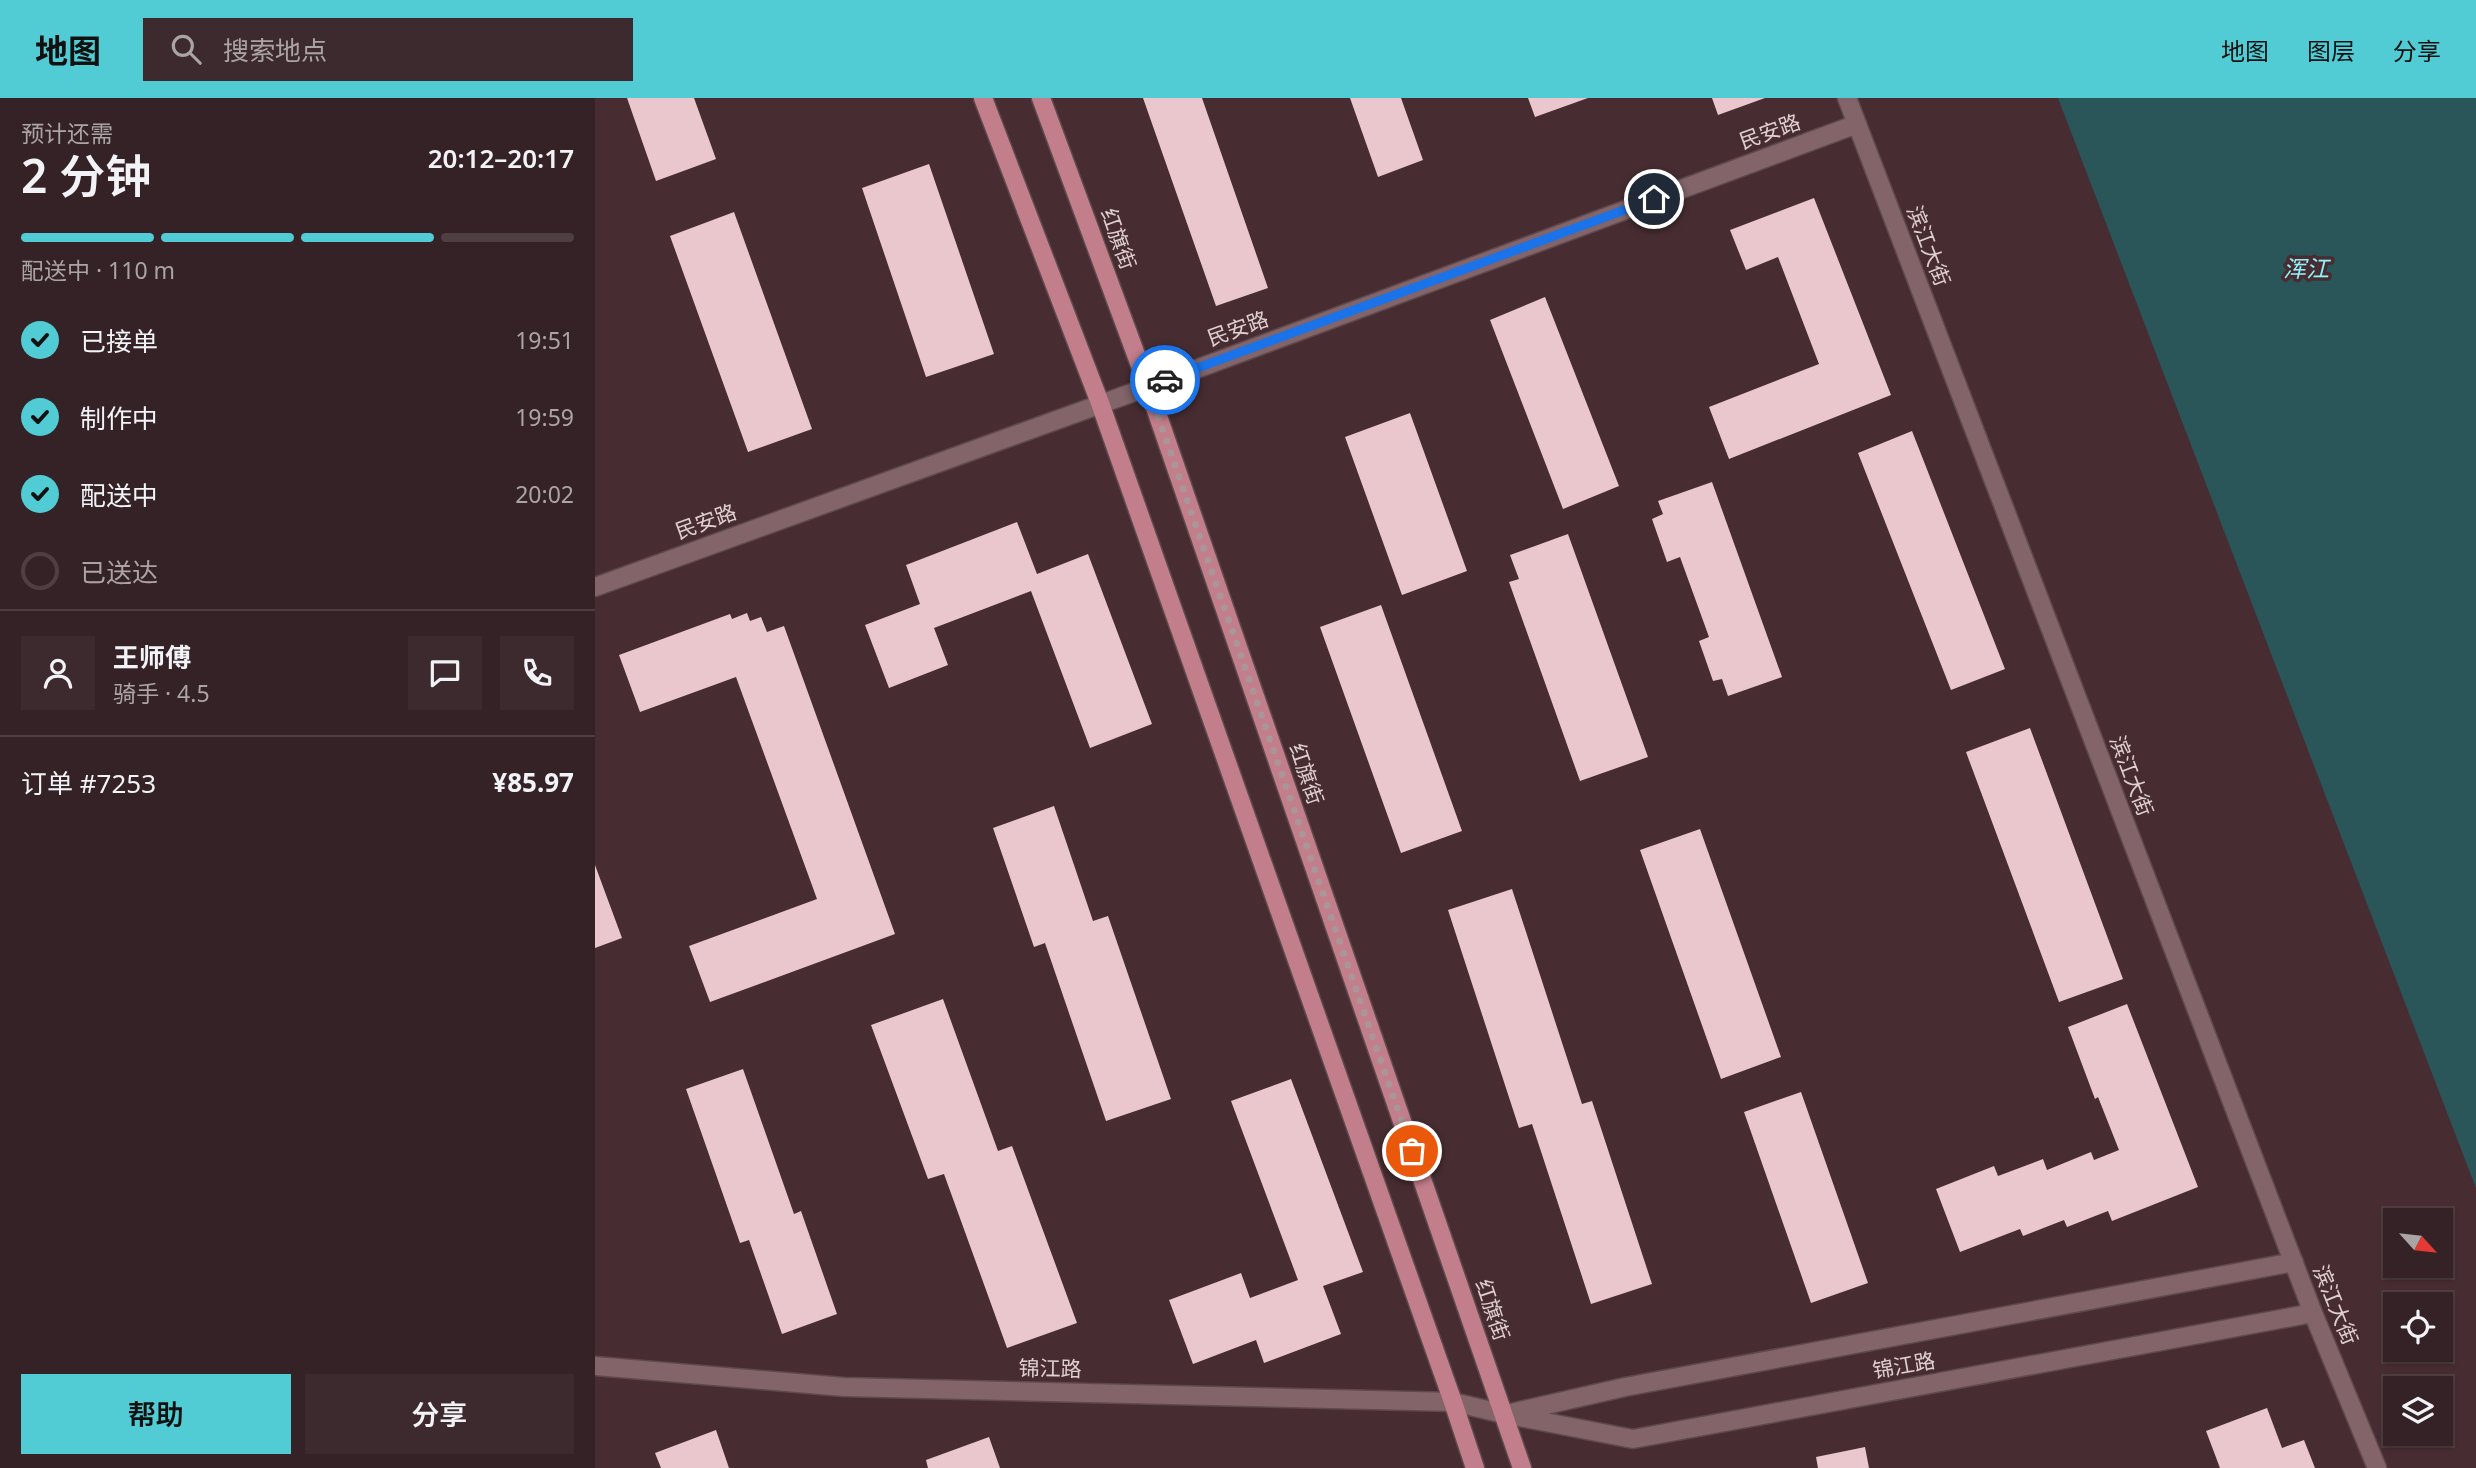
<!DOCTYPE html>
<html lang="zh">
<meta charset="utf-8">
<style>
body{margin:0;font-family:"Noto Sans","Noto Sans SC",sans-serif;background:#3d2a2e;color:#f1f3f6;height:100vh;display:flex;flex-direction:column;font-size:26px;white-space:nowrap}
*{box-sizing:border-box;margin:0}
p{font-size:23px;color:#aaa4a7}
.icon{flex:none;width:38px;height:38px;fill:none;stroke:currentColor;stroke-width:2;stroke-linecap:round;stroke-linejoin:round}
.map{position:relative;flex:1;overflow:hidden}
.details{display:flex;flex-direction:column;background:#352226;width:595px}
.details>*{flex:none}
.needle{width:46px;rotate:117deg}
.buttons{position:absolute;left:1788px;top:1110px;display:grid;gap:14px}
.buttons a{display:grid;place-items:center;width:70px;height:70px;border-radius:0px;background:#352226;box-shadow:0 2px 5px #0004,0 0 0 2px #4f3f43;font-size:35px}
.pin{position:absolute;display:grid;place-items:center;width:60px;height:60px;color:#fff;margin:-30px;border:4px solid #fff;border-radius:50%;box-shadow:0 2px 7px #0007}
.courier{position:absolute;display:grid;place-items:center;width:70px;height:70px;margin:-35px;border:5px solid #1a73e8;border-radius:50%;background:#fff;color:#222;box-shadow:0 2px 9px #0007}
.head em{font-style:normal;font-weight:600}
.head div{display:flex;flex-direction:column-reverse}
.head{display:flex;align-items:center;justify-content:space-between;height:119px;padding:0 21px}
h1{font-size:46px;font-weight:600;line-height:52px}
.bar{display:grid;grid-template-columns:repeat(4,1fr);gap:10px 7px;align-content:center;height:84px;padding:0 21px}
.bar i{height:9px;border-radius:5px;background:#4f3f43}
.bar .on{background:#51ccd4}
.bar p{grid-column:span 4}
.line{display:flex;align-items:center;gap:18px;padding:0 21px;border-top:2px solid #4f3f43}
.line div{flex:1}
.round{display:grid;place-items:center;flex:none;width:74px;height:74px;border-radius:0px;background:#3d2a2e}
ol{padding:0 21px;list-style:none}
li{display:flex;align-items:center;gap:21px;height:77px}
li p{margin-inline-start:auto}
li .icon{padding:7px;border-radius:50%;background:#51ccd4;color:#111;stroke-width:4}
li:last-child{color:#aaa4a7}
li i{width:38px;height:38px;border:4px solid #4f3f43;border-radius:50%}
.primary-button{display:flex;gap:14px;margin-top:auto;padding:14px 21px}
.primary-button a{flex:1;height:80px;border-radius:0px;background:#51ccd4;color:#111;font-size:28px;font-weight:600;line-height:80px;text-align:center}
.primary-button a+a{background:#3d2a2e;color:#f1f3f6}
header{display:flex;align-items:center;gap:42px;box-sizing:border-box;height:98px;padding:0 35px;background:#51ccd4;color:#111}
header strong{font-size:33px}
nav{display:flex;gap:38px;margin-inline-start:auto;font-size:24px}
.search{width:490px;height:63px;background:#3d2a2e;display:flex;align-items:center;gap:18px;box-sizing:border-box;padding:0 24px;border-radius:0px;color:#aaa4a7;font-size:26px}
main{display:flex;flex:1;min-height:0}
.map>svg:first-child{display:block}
.water{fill:#2a5659}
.building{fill:#e9c7cc}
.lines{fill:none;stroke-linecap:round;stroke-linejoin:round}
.minor-casing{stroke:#5e494d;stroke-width:21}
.major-casing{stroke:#5e494d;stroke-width:21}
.minor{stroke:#826469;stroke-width:18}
.major{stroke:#c37e8b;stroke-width:18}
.done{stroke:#aa9699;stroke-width:7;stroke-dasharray:0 12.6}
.route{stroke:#1a73e8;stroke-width:9}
.labels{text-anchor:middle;stroke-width:7;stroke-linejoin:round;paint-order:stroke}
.street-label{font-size:21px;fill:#e0cfd1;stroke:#472d32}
.water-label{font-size:23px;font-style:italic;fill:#91f2f9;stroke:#472d32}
</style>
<header>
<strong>地图</strong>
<div class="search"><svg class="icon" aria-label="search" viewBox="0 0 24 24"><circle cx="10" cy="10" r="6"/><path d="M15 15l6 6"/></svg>搜索地点</div>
<nav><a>地图</a><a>图层</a><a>分享</a></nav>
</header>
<main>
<section class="details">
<div class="head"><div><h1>2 分钟</h1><p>预计还需</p></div><em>20:12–20:17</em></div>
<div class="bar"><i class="on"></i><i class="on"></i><i class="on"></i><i></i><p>配送中 · 110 m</p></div>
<ol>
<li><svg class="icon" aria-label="check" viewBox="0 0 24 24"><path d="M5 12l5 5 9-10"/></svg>已接单<p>19:51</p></li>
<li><svg class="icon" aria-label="check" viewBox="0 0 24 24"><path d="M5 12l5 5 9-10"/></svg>制作中<p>19:59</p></li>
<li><svg class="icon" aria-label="check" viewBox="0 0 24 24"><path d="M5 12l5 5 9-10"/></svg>配送中<p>20:02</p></li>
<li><i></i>已送达</li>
</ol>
<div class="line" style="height:126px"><a class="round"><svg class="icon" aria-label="person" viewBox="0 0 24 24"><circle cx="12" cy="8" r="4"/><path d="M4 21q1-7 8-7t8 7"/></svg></a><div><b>王师傅</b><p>骑手 · 4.5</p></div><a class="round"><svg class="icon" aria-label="chat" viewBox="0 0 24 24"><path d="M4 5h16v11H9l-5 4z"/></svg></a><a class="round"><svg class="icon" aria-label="phone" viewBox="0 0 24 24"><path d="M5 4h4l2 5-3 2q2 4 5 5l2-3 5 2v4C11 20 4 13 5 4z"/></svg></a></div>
<div class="line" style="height:91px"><div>订单 #7253</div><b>¥85.97</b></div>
<div class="primary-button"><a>帮助</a><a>分享</a></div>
</section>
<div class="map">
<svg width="1881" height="1370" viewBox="0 0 1881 1370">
<rect width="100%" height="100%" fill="#472d32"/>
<path class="water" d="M1463,0H1881V1090Z"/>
<path class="building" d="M32,0H99L121,61L61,83Z
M548,0H607L673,190L621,208Z
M755,0H806L828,62L783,79Z
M933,0H993L940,19Z
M1117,0H1170L1123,17Z
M334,66L399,256L331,279L267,90Z
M1219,100L1296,297L1134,361L1114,309L1224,266L1183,159L1151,172L1135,132Z
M139,114L217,331L153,354L75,138Z
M950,199L1024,388L968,411L895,222Z
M815,315L872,473L807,497L750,339Z
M1317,333L1410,571L1356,592L1263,355Z
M1117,384L1187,579L1133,598L1127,581L1118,583L1104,543L1114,539L1085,459L1072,464L1057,421L1068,416L1063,403Z
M422,424L442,476L493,456L557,626L495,650L436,493L339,530L353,567L294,590L270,527L325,506L311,467Z
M973,436L1053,659L985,683L914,484L924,481L915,457Z
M786,507L867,733L806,755L725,529Z
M152,515L155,523L166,519L172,534L189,528L300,836L115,904L94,848L222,801L141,579L45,614L24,557L135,516L137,521Z
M1435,630L1528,881L1464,904L1371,654Z
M459,708L498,823L513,818L576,1001L511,1023L450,845L439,849L398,730Z
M1105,731L1186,959L1126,981L1045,752Z
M0,767L27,840L0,850Z
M917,791L987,1006L997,1003L1057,1186L996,1206L937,1026L924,1030L853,812Z
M348,901L403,1053L417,1048L482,1225L412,1250L349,1076L333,1081L276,927Z
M1532,906L1603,1089L1517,1123L1513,1113L1472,1129L1469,1122L1428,1138L1425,1131L1365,1154L1341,1091L1399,1068L1403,1078L1448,1061L1452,1072L1496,1054L1499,1062L1524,1052L1503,999L1500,1001L1473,929Z
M148,971L199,1116L206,1113L242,1216L187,1236L154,1142L145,1145L91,991Z
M696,981L768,1174L728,1188L746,1236L669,1265L661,1242L598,1266L574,1202L646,1175L655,1200L703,1182L636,1003Z
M1206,994L1273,1185L1216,1205L1149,1014Z
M1672,1310L1687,1350L1709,1342L1720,1370H1625L1611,1333Z
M121,1332L134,1370H66L60,1355Z
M394,1339L405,1370H333L331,1362Z
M1270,1349L1274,1370H1223L1221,1359Z"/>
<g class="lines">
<g class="minor-casing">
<path id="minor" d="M1252,0L1718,1215L1782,1370
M0,489L553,289L1262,26
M0,1268L249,1289L858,1304L909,1316L1038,1341L1718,1215
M916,1315L1030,1289L1699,1164"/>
</g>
<g class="major-casing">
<path id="major" d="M388,0L505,305L858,1304L880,1370
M446,0L553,289L927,1370"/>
</g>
<use href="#minor" class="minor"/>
<use href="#major" class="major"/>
</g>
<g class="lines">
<path class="done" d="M570,282L553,289L817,1053"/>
<path class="route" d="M570,282L1059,101"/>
</g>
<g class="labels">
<g class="street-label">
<text transform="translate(1175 34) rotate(-20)" y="7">民安路</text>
<text transform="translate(523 141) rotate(70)" y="7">红旗街</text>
<text transform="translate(1333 148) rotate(69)" y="7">滨江大街</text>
<text transform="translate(643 231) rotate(-20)" y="7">民安路</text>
<text transform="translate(111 424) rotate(-20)" y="7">民安路</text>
<text transform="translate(711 676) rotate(71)" y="7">红旗街</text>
<text transform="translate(1536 678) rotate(69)" y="7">滨江大街</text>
<text transform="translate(1740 1207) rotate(68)" y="7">滨江大街</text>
<text transform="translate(897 1212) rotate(71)" y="7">红旗街</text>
<text transform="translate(1309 1268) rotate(-10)" y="7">锦江路</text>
<text transform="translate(455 1271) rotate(1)" y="7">锦江路</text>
</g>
<g class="water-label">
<text x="1711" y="179">浑江</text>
</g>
</g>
</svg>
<div class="buttons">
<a><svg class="needle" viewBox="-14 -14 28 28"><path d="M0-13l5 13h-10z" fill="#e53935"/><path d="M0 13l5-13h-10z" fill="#aaa4a7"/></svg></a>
<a><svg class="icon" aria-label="locate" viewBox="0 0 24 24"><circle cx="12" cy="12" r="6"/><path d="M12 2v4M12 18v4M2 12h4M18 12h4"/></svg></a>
<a><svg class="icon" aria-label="layers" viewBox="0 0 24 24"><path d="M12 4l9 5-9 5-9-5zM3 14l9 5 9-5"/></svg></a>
</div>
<div class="pin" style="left:817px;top:1053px;background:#ea580c"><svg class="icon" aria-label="bag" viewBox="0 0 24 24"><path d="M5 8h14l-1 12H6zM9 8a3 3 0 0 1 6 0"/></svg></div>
<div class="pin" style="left:1059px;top:101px;background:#1f2937"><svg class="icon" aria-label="home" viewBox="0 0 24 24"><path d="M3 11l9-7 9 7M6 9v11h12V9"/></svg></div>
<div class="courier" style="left:570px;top:282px"><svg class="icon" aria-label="car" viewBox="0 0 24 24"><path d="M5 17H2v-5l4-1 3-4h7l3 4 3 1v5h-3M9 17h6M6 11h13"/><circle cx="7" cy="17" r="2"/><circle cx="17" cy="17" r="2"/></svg></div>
</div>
</main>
